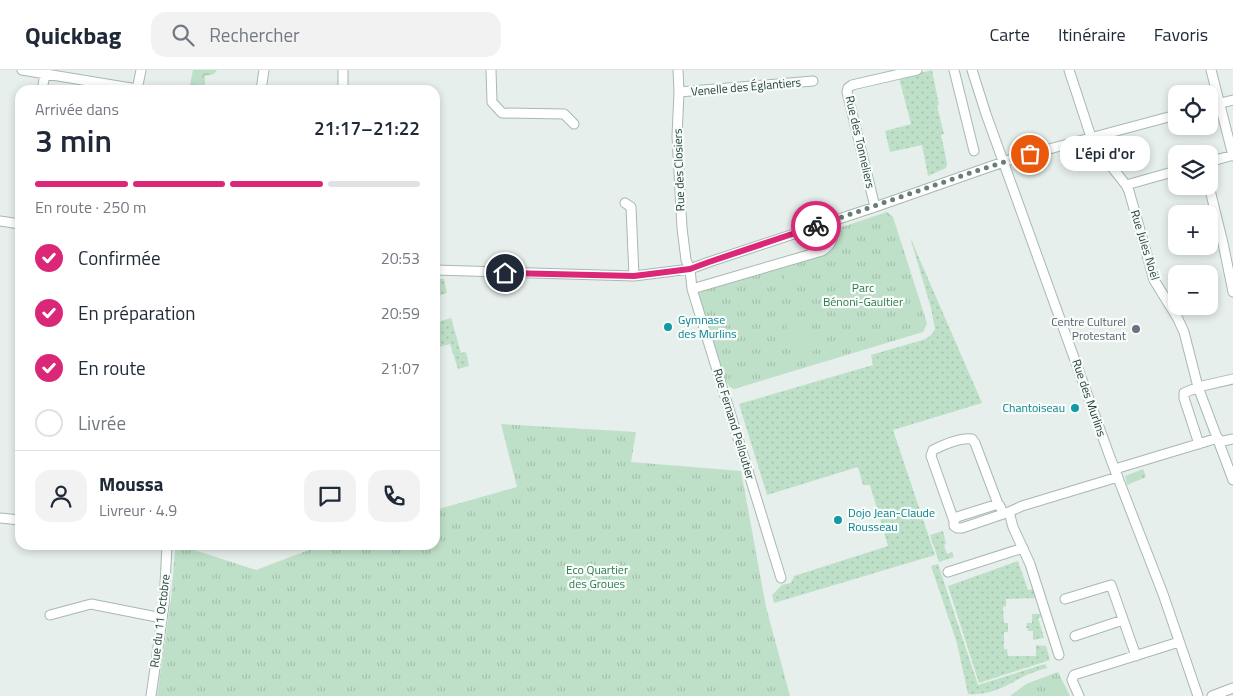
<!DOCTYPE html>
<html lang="fr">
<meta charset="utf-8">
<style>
body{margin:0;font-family:"Titillium Web",sans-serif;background:#f2f2f3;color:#1f2937;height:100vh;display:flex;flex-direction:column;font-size:19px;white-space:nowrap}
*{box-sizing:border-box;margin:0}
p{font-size:16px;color:#747a83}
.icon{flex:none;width:28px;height:28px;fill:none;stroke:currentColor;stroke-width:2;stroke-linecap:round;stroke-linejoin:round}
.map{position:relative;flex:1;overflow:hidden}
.sheet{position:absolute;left:15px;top:15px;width:425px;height:465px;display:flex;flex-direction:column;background:#fff;border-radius:15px;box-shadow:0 2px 8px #0003}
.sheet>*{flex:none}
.fabs{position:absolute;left:1168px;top:15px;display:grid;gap:10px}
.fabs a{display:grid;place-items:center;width:50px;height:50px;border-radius:10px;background:#fff;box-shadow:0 2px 8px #0003;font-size:25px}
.pin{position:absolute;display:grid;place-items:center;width:42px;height:42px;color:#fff;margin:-21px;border:2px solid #fff;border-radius:50%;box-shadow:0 1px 5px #0007}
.courier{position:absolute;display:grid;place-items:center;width:50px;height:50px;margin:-25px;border:4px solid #db2777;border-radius:50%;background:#fff;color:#222;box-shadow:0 1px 6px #0007}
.bubble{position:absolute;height:35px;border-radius:15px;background:#fff;box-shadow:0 2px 8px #0003;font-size:16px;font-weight:600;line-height:35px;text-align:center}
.head em{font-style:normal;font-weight:600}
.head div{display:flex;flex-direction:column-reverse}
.head{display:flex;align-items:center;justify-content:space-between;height:85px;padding:0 20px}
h1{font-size:32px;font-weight:600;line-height:38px}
.bar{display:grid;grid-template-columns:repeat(4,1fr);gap:8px 5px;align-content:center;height:60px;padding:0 20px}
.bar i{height:6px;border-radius:4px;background:#e0e1e3}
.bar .current{background:#db2777}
.bar p{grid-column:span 4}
.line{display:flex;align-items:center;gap:12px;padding:0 20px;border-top:1px solid #e0e1e3}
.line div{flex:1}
.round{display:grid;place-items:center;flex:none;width:52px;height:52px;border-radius:15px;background:#f2f2f3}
ol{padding:0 20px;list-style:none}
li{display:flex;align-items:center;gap:15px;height:55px}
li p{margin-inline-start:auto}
li .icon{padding:5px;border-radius:50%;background:#db2777;color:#fff;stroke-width:4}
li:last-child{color:#747a83}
li i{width:28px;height:28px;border:2px solid #e0e1e3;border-radius:50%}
header{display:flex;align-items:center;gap:30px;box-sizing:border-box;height:70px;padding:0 25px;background:#fff;border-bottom:1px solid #e0e1e3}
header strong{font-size:24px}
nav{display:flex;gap:28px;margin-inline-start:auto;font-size:18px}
.search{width:350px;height:45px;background:#f2f2f3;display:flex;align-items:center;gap:12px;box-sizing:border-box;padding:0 18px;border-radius:15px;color:#747a83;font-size:19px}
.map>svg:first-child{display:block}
.grass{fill:url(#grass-dots)}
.forest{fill:url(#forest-crowns)}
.park{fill:url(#park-tufts)}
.garden{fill:#bfe0c8}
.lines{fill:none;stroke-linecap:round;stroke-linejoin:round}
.minor-casing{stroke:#a8b8b2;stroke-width:11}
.minor{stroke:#fff;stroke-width:9}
.done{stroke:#687f78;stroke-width:5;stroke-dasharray:0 9}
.route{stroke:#db2777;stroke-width:6}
.culture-dot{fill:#0f9aa8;stroke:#f7fbf9;stroke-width:2}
.worship-dot{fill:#6b7280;stroke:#f7fbf9;stroke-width:2}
.labels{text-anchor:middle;stroke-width:4.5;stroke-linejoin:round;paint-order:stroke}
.street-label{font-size:12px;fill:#24423a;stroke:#f7fbf9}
.park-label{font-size:12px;fill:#2d7a4b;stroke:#f7fbf9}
.culture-label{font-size:12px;fill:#0d838f;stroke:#f7fbf9;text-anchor:start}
.worship-label{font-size:12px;fill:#5b616d;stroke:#f7fbf9;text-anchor:end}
</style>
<header>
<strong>Quickbag</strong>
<div class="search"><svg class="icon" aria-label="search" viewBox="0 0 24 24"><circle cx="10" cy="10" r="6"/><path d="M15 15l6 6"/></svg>Rechercher</div>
<nav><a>Carte</a><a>Itinéraire</a><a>Favoris</a></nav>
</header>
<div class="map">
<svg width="1233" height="626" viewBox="0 0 1233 626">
<defs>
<pattern id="grass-dots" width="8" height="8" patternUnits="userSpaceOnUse" patternTransform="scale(1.25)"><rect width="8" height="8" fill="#bfe0c8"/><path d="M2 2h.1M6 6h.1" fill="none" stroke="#a4c1ad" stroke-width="1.8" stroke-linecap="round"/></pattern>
<pattern id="forest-crowns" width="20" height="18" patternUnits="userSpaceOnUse" patternTransform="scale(1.25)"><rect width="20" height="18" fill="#bfe0c8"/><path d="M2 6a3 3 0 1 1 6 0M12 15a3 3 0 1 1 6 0" fill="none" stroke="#a4c1ad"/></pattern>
<pattern id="park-tufts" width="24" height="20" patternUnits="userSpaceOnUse" patternTransform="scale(1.25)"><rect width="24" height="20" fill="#bfe0c8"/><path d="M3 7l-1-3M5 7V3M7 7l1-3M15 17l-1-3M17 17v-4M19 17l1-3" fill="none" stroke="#a4c1ad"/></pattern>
</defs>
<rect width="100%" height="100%" fill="#e6efeb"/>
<path class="grass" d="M932,0L939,35L937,36L944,64L941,65L947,93L946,98L928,106L922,75L890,82L885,61L911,54L899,8Z
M910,167L982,333L893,360L935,485L774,533L772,525L782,515L791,513L794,506L888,476L870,415H863L858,397L767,425L739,334L873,295L871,285L926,269L932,264L935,259L931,238Z
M435,209H444L447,223L435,227Z
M451,248L461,283L466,282L469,296L458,299L450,274L435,278V253Z
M943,461L946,474L944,475L947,484L952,482L954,487L939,492L930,465Z
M1018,491L1028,520L1035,519L1038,528L1006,529V536L1003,537L1004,553H1008V562H1004V579H1007L1008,586H1036V575L1046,576L1050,590L979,613L948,516Z
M938,494L978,615L1045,594L1047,598C1039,600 1031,603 1024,606C1006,616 990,626 968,624L957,573L931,496Z
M1032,544H1042L1043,546L1038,548L1044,568L1033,570V561H1028V558H1026L1027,553H1032Z"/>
<path class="forest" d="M193,0H217L214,4L205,6V19L209,20H189Z"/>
<path class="park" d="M887,142L893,147L926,250L927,254L923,262L734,319L730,317L726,312L697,220L829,183C837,177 838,169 836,159Z
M501,354L636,362L631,392L741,401L766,537L790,626H157L171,529L175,481L179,475L256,500L322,475H435V440L517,417Z
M1143,399L1146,407L1127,415L1125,406Z
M1058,602L1070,626H1010L1026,614Z"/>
<path class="garden" d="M801,199L803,209L787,213L784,204Z
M806,248L816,280L795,286L786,254Z"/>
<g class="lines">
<g class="minor-casing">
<path id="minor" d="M22,0L137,19
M343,0V20
M491,0L492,32L502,43L564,44L574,54
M678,0L679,22L677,66L682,158L686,190L690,199L692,219L781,508
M954,0L974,81
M972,0L986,44L1111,390L1163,524L1198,626
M1069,0L1093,73L1126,115L1129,121L1154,210L1177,247L1184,262L1198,317L1233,410
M1211,0L1233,86
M42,20L45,4
M137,20L141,0
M261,20L264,0
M679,22L813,11
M1209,36L1233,30
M1209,92L1233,85
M1126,115L1176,101
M1209,116L1223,173L1233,222
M625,133L631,137L634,206
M875,137L847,22L848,18L852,15L917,0
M0,151L20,154
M435,200L634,206L690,199L709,192L875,137L1012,89L1176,45
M692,219L822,181C835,173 833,165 831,151
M1219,372L1233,369
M1199,374L1184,328V323L1198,317L1233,309
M1115,399L1218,368
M1003,444L1000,436L998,434L957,447L954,451V456L957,458H962L1009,442
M0,448L20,450
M954,451L931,386L933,380C943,375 961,367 972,369L975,373L998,434
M948,502L1023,478
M1065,529L1111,515L1136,586
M50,545L91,534L162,548
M1075,566L1123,550
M1059,585L1030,494L1013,457L1009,442L1022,436L1118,407
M151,626L164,535L167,475
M1079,626L1072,610L1074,605L1179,572
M1212,626L1233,618"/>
</g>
<use href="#minor" class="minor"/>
</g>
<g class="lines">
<path class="done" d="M816,156L979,100L1030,84"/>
<path class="route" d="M505,203L634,206L690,199L709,192L816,156"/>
</g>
<g class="culture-dot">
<circle cx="668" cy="257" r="5"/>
<circle cx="1075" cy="338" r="5"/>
<circle cx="838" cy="450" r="5"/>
</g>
<circle class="worship-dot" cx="1136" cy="259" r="5"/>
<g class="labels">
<g class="street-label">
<text transform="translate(746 17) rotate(-5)" y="4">Venelle des Églantiers</text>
<text transform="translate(860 72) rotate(77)" y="4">Rue des Tonneliers</text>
<text transform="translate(679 100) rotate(-92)" y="4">Rue des Closiers</text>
<text transform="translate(1145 175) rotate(73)" y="4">Rue Jules Noël</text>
<text transform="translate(1089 328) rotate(71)" y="4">Rue des Murlins</text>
<text transform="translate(734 354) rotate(73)" y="4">Rue Fernand Pelloutier</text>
<text transform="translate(160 551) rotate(-83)" y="4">Rue du 11 Octobre</text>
</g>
<g class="park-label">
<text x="863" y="222">Parc<tspan x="863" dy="14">Bénoni-Gaultier</tspan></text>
<text x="597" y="504">Eco Quartier<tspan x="597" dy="14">des Groues</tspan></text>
</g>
<g class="culture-label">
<text x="678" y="254">Gymnase<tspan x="678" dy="14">des Murlins</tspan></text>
<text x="1065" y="342" text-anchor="end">Chantoiseau</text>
<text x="848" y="447">Dojo Jean-Claude<tspan x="848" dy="14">Rousseau</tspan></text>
</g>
<g class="worship-label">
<text x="1126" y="256">Centre Culturel<tspan x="1126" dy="14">Protestant</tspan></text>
</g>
</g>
</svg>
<div class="fabs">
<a><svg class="icon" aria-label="locate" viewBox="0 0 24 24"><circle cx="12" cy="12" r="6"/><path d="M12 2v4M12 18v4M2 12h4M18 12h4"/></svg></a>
<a><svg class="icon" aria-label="layers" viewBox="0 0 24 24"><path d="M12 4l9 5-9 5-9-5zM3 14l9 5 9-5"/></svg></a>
<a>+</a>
<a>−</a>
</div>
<div class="pin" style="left:1030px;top:84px;background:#ea580c"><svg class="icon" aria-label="bag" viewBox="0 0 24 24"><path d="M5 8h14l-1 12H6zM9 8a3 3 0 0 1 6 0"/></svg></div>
<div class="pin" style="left:505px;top:203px;background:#1f2937"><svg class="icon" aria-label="home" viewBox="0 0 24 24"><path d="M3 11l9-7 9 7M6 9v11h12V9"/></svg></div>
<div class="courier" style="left:816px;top:156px"><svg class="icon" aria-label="bike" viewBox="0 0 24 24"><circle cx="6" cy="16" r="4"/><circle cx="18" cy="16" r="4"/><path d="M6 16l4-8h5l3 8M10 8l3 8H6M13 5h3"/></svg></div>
<div class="bubble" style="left:1060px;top:66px;width:90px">L'épi d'or</div>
<section class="sheet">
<div class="head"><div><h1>3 min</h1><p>Arrivée dans</p></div><em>21:17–21:22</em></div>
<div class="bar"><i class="current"></i><i class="current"></i><i class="current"></i><i></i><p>En route · 250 m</p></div>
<ol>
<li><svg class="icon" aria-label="check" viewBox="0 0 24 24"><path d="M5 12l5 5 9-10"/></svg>Confirmée<p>20:53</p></li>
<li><svg class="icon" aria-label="check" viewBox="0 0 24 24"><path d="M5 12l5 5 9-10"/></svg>En préparation<p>20:59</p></li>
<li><svg class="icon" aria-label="check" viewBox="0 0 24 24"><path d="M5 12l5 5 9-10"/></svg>En route<p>21:07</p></li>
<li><i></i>Livrée</li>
</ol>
<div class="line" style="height:90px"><a class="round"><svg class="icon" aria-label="person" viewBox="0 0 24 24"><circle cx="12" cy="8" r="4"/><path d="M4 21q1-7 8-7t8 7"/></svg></a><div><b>Moussa</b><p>Livreur · 4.9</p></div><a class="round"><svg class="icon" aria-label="chat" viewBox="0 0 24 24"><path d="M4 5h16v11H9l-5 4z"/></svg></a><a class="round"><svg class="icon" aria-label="phone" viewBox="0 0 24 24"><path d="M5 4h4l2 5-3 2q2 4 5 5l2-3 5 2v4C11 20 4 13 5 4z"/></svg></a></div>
</section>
</div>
